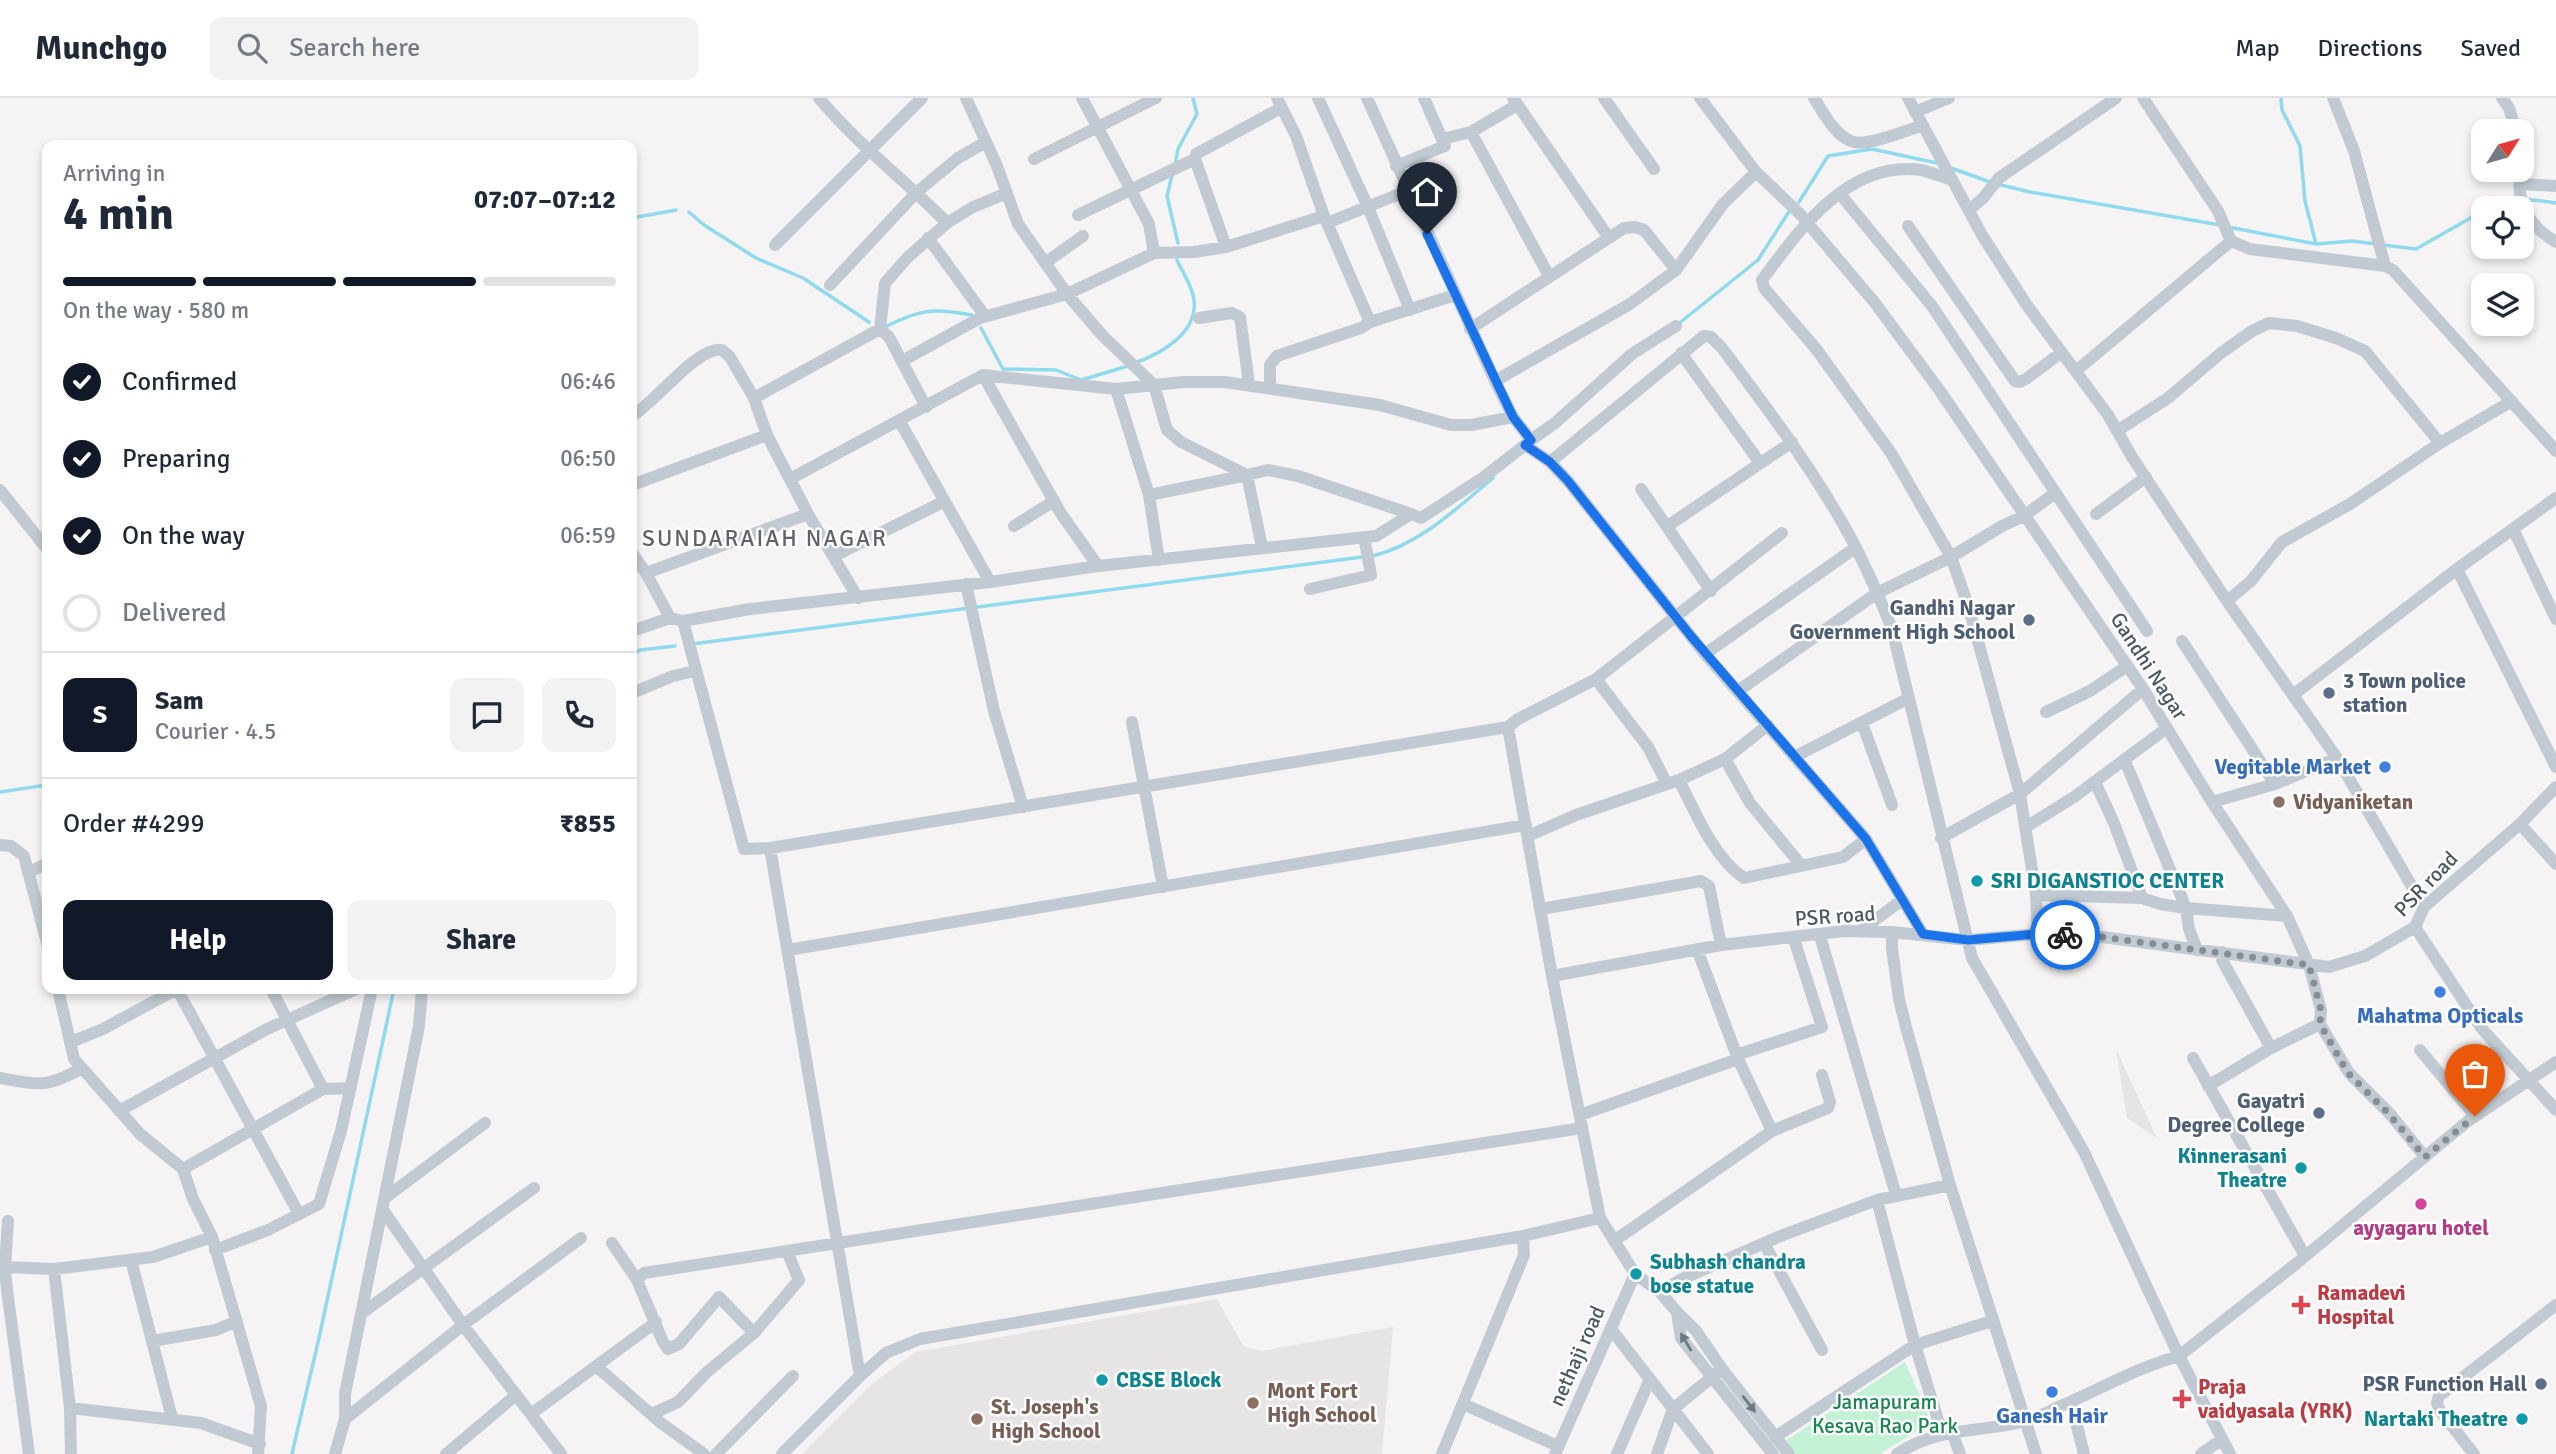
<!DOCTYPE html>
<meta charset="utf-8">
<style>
body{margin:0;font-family:Signika,sans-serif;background:#f2f2f3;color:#1f2937;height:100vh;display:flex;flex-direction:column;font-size:26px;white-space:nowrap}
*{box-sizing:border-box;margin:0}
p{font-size:23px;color:#747a83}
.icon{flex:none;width:38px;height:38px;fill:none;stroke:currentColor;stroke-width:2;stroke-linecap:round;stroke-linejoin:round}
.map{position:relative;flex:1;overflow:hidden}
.panel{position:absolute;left:42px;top:42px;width:595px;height:854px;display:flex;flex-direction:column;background:#fff;border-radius:14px;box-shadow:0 4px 10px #0003}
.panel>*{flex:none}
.needle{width:46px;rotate:53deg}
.controls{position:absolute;left:2471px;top:21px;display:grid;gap:14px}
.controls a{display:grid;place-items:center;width:63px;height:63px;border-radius:14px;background:#fff;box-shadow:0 4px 10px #0003;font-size:35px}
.pin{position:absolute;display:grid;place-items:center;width:60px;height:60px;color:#fff;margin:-72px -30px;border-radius:50% 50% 50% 0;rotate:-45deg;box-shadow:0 0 7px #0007}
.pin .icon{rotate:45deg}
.courier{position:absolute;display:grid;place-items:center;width:70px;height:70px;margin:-35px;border:5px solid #1a73e8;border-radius:50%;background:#fff;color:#222;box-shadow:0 2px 9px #0007}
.summary em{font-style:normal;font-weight:700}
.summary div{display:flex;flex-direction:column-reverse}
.summary{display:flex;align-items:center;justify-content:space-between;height:119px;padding:0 21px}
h1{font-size:46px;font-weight:700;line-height:52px}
.bar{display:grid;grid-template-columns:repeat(4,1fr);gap:10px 7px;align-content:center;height:84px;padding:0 21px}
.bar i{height:9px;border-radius:5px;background:#e0e1e3}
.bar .selected{background:#111827}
.bar p{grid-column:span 4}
.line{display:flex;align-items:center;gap:18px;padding:0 21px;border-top:2px solid #e0e1e3}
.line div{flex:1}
.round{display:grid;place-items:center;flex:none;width:74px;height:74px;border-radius:14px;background:#f2f2f3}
ol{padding:0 21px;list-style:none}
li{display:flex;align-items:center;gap:21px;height:77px}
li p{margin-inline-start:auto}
li .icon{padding:7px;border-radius:50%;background:#111827;color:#fff;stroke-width:4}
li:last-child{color:#747a83}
li i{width:38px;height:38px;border:4px solid #e0e1e3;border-radius:50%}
.cta{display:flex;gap:14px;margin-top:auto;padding:14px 21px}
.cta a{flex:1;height:80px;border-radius:14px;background:#111827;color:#fff;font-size:28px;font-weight:700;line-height:80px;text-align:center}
.cta a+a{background:#f2f2f3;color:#1f2937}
header{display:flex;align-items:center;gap:42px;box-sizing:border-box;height:98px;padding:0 35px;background:#fff;border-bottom:2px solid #e0e1e3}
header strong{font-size:33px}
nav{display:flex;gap:38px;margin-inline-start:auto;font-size:24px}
.search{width:490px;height:63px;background:#f2f2f3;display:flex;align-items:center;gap:18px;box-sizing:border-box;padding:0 24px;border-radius:14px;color:#747a83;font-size:26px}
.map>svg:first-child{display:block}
.education{fill:#e6e4e5}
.green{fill:#c3f1d5}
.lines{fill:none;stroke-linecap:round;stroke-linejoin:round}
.stream{stroke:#90daee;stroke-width:3.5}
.street{stroke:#c1cad2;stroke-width:12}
.oneway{fill:#6e7983}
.done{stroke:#868d94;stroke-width:7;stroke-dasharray:0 12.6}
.route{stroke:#1a73e8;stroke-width:9}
.service-dot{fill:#5c6f8a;stroke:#fff;stroke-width:2.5}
.shop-dot{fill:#3f7fe0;stroke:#fff;stroke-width:2.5}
.education-dot{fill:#8d6e63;stroke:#fff;stroke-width:2.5}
.culture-dot{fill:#0f9aa8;stroke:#fff;stroke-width:2.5}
.hotel-dot{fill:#d1479c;stroke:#fff;stroke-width:2.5}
.health-dot{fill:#e0444e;stroke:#fff;stroke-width:2.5}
.labels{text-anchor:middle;stroke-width:5;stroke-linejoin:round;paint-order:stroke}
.service-label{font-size:21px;font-weight:bold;fill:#4e5e75;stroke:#fff;text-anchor:end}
.street-label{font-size:21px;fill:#4a5661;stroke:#fff}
.shop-label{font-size:21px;font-weight:bold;fill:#366cbe;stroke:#fff}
.education-label{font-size:21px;font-weight:bold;fill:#785e54;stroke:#fff;text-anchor:start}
.culture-label{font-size:21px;font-weight:bold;fill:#0d838f;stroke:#fff;text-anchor:start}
.hotel-label{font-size:21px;font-weight:bold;fill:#b23c85;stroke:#fff}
.health-label{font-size:21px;font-weight:bold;fill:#be3a42;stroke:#fff;text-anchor:start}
.park-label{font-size:21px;fill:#17864f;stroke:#fff}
.neighbourhood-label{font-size:23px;letter-spacing:2px;fill:#5f6368;stroke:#fff}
</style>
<header>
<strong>Munchgo</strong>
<div class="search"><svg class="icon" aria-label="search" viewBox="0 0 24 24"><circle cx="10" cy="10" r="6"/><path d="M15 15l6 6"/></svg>Search here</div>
<nav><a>Map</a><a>Directions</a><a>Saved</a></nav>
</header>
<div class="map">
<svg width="2556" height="1356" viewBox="0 0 2556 1356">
<rect width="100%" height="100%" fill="#f5f3f3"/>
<path class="education" d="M2116,951L2157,1040L2127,1020Z
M1217,1201L1244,1249L1262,1253L1393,1229L1382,1356H802L872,1286L915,1254Z"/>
<path class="green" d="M1905,1264L1931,1324L1880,1356H1796L1787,1342Z"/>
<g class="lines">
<path class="stream" d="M2281,0L2282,12L2300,48L2305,103L2316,146L2352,143L2376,146
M1175,66L1178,51L1197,16L1193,0
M1951,70L1990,84
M1172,77L1167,98L1178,145
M1997,86L2030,94L2220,127
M1799,104L1828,58L1872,51L1937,65
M2489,110C2518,98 2526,101 2556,105
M689,114L704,127L756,160L803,180L869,224
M632,120L676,112
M2228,129L2316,146
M2384,147L2416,151L2483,113
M1677,227L1758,162L1790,112
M885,229C921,211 932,210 972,217
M981,230L1003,271L1056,272L1081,282L1128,268
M1135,265C1162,255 1198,235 1194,202C1193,189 1182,174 1177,162
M1373,458C1420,446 1456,411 1493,380
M692,546L1362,459
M632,557L640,552L675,548
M0,694L47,687
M292,1356L319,1240L394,891"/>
<path class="street" d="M819,0C857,46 905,82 947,125
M966,0L997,68L1018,126L1067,196L1102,237L1154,287L1167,332L1181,344L1247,377L1268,372L1298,378L1411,416
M1082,0L1149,126L1154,155
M1277,0L1296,38L1324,118L1370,224
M1318,0L1368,109L1410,212
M1367,0L1495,283L1513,319L1531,342L1525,347L1550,364L1568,383L1705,556L1866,741L1923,836
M1424,0L1442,41
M1513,0L1609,140
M1604,0L1654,71
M1700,0L1756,74L1800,116L1875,205L1940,293L2143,591L2212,704L2287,818L2309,867L2321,912L2320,926L2349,975L2390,1016L2425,1059
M1814,0C1823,14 1836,40 1854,44C1869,48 1908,32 1923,27
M1908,0L1982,137L2026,206L2108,317L2132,359L2227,503L2337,660L2424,809
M2143,0L2218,113L2231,143L2250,151L2385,168L2393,172L2556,353
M2333,0L2354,53L2385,168
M2502,0L2509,10L2516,33
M1915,14L1949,0
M1471,34L1549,178
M1034,61L1156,0
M1396,68L1445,48L1442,41L1471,34L1517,7
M2520,72C2520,79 2519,88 2520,95C2523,117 2537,133 2556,144
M1952,82C1942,79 1931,74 1921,72C1848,62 1800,131 1762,182L1764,190L1817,252L1891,355L1951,459L1968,507L2020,696L2036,797L2038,836
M2521,86L2556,88
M1840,96L1932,208L2147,533
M1969,112L1983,100L1999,80L2116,0
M1078,117L1195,61
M1327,125L1407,93
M1908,128L2015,283L2020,284L2026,281L2062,254
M928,140L985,218
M775,147L922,0
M1226,149L1195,61L1196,56L1281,10
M1045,165L1083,138
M830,187L917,94L958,60L986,44
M1199,220L1232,215L1240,219L1249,286
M880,231L885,185L908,159L947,125L973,109L1007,95
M1470,231L1624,130L1635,129L1644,132L1676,172
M1681,255L1760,365
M902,263L980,220L1067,196L1154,155L1194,154L1226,149L1324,118
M2076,273L2231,143
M983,277L1060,414L1098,468
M1495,283L1630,206L1676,172L1723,106L1756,74
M1270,290V267L1277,258L1361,230L1370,224L1455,197
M754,300L880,231L889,239L926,309
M632,318C655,305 698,247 722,252L730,259L754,300L767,337L808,416L858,500
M899,322L990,484
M2117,333L2168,300L2221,255L2252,233L2269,225L2297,228L2336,240L2365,253L2440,345
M1531,342L1555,325L1632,256L1676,228
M1550,364L1704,238L1711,239L1722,250C1763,305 1804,359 1839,419C1860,454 1877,493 1892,531L1972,860L2084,1054L2179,1258L2230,1356
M790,381L983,277L1116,291
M632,387L767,337
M1641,391L1711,493
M0,392L47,451
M1149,397L1159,462
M2096,416L2146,379
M1669,427L1792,344
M1014,428L1054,403
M2513,431L2556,521
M1262,449L1247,377L1149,397L1116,291L1183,284H1225L1380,307L1451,327H1471L1513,319
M632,455L646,475L670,520L683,523L744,751L770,750L1508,629L1518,621L1596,581L1782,435
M834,458L943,404
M2457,471L2556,669
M646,475L808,416
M966,486L994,613L1023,709
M1310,491L1371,477L1364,439
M2227,503L2251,483L2282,444L2350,406L2440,345L2512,303
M683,523L750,511L990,484L1098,468L1376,438L1411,416L1421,420L1484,379L1525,347
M632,533L670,520
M2182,543L2275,686
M1705,556L1855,450
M1596,581L1648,649L1667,686
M1738,593L1877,495L1951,459L2002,428L2024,418L2055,395
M632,595L673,578L695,573
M2293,597L2457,471L2556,400
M2046,614L2090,593L2127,568
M1132,624L1163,789
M1862,625L1892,707
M1508,629L1552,878L1600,1120L1635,1176L1660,1194L1677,1214L1696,1233L1722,1271L1789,1356
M1794,659L1909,600
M1725,661L1750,705L1801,767
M2125,663L2186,810L2189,831L2197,852
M1679,682C1695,714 1714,760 1744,780L1843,759L1866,741
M2095,684L2114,725L2142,800
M2212,704L2275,686L2337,660
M2520,726L2556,766
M2026,729L2074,699L2167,630
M1528,738L1576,717L1679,682L1725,661L1768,627
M1941,740L2020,696L2143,591
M0,747L11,748L24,758L47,845
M770,750L860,1278L782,1356
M28,775L47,765
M2036,797L2142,800L2160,806L2186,810L2287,818
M1541,811L1701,783L1709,788L1721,847
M2415,829L2482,931L2556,1012
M1860,833L1902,802
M1892,834V851L1899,901L1906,929L1950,1087L2036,1356
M1820,838L1896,1097
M788,852L1526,727
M2222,854V862L2271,950
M1552,878L1721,847L1845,833L1892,834L1968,842L2038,836L2102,839L2329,869L2365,858L2415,829L2424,809L2520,726L2556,689
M58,891L74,961L140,1036L183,1071L193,1101L212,1139L261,1308L258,1356
M177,891L299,1116
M271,891L323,991
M71,944L103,931L177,891
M2420,952L2475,1018
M1736,957L1822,929L1794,841
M2193,960L2305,1158
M0,980C39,987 47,990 82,970
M2208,988L2271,950L2320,926
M119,1013L267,931L356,891
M1580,1017L1738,961
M1772,1033L1828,1010L1830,1004L1822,977
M183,1071L323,991L351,990
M385,1100L485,1025
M1877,1102L1915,1247L1942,1335
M383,1112L463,1227L561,1356
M8,1123L5,1169L7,1192L29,1356
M1614,1143L1772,1033L1738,961L1697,851
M612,1145L637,1182L663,1244L668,1251L679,1246L719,1199L754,1235
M1764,1145L1822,1252
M215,1152L268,1132L319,1106L341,1033L372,891
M131,1162L172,1320
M5,1169L54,1171L153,1159L212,1139
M54,1171L70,1310L71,1356
M637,1182L644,1175L1582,1030
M1660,1194L1682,1181L1778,1139L1877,1102L1950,1087
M362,1215L534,1090
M1677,1215L1681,1240L1773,1356
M1611,1231L1708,1356
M152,1243L216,1232L237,1223
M596,1268L661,1325L704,1356
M860,1278L886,1255L920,1241L1523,1138L1600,1120
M2071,1304L2084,1356
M1463,1306L1558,1348
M70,1310L201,1325L260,1346
M531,1316L656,1224
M652,1316L678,1304L707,1274L754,1235L799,1182L787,1153
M345,1321L463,1227L581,1140
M1952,1334L1960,1356
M1775,1339L1915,1247L1992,1223
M335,1356L345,1321V1296L419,928L422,891
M446,1356L516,1297
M716,1356L793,1278
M1442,1356L1524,1157L1523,1138
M1555,1356L1635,1176
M1617,1356L1650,1281
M1657,1356L1673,1311L1717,1275
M1897,1356C1939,1328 1980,1335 2026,1323C2036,1320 2046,1315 2056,1310C2097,1293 2136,1270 2179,1258L2297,1165L2468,1023L2556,964
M2201,1356L2221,1342
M2474,1356L2440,1313L2437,1305L2439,1298L2556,1207"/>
</g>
<defs><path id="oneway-solid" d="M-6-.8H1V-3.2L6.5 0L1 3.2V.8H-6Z" transform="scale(1.75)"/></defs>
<g class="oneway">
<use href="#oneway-solid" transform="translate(1686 1244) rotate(-121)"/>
<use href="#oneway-solid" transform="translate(1749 1306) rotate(52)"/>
</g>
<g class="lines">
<path class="done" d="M2065,837L2102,839L2309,867L2321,912L2320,926L2348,975L2389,1016L2425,1059L2475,1018"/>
<path class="route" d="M1427,136L1513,319L1531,342L1525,347L1550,364L1568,383L1690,537L1866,741L1923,836L1968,842L2038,836L2065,837"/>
</g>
<g class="service-dot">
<circle cx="2029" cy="522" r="7"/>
<circle cx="2329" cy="595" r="7"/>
<circle cx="2319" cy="1015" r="7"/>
<circle cx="2541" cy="1286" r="7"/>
</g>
<g class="shop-dot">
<circle cx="2385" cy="669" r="7"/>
<circle cx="2440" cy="894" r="7"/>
<circle cx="2052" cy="1294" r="7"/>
</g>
<g class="education-dot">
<circle cx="2279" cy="704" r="7"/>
<circle cx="1253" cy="1305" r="7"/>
<circle cx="977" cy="1321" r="7"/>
</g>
<g class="culture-dot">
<circle cx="1977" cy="783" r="7"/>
<circle cx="2301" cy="1070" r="7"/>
<circle cx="1636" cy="1176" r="7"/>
<circle cx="1102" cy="1282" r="7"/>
<circle cx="2522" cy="1321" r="7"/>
</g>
<circle class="hotel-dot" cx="2421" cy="1106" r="7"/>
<g class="health-dot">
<path d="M2297.5 1196.5h7v7h7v7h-7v7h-7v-7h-7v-7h7z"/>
<path d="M2178.5 1290.5h7v7h7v7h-7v7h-7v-7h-7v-7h7z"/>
</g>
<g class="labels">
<g class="service-label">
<text x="2015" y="517">Gandhi Nagar<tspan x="2015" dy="24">Government High School</tspan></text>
<text x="2343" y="590" text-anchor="start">3 Town police<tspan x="2343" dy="24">station</tspan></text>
<text x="2305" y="1010">Gayatri<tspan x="2305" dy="24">Degree College</tspan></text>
<text x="2527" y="1293">PSR Function Hall</text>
</g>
<g class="street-label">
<text transform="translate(2149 568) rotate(57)" y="7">Gandhi Nagar</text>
<text transform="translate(2426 786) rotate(-46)" y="7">PSR road</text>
<text transform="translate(1835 818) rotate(-4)" y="7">PSR road</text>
<text transform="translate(1577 1258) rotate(-66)" y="7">nethaji road</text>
</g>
<g class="shop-label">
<text x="2371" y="676" text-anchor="end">Vegitable Market</text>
<text x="2440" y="925">Mahatma Opticals</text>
<text x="2052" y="1325">Ganesh Hair</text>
</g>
<g class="education-label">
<text x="2293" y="711">Vidyaniketan</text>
<text x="1267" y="1300">Mont Fort<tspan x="1267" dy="24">High School</tspan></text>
<text x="991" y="1316">St. Joseph's<tspan x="991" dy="24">High School</tspan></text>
</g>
<g class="culture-label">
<text x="1991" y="790">SRI DIGANSTIOC CENTER</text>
<text x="2287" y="1065" text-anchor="end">Kinnerasani<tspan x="2287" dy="24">Theatre</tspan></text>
<text x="1650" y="1171">Subhash chandra<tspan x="1650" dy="24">bose statue</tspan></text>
<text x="1116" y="1289">CBSE Block</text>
<text x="2508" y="1328" text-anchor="end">Nartaki Theatre</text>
</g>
<g class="hotel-label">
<text x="2421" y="1137">ayyagaru hotel</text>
</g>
<g class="health-label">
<text x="2317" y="1202">Ramadevi<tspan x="2317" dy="24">Hospital</tspan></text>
<text x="2198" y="1296">Praja<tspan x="2198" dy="24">vaidyasala (YRK)</tspan></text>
</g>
<g class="park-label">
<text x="1885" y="1311">Jamapuram<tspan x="1885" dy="24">Kesava Rao Park</tspan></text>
</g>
<g class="neighbourhood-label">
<text x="765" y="448">SUNDARAIAH NAGAR</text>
</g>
</g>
</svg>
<div class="controls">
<a><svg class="needle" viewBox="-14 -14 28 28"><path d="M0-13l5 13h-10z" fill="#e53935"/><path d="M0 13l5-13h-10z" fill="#747a83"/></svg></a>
<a><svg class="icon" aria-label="locate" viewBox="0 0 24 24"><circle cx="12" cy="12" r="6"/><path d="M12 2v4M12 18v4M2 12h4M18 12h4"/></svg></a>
<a><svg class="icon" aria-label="layers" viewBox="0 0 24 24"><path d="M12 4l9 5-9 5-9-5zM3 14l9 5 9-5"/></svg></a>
</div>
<div class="pin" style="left:2475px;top:1018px;background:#ea580c"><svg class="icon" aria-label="bag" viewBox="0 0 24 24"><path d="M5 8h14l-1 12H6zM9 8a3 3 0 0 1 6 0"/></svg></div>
<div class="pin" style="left:1427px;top:136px;background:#1f2937"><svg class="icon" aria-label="home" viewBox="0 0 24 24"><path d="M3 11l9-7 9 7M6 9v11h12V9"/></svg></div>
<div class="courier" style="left:2065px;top:837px"><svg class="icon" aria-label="bike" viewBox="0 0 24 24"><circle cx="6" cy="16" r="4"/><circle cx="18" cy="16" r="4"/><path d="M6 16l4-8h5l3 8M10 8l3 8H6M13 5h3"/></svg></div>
<section class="panel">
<div class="summary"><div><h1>4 min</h1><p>Arriving in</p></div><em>07:07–07:12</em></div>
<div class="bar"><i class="selected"></i><i class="selected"></i><i class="selected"></i><i></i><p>On the way · 580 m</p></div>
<ol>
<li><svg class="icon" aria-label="check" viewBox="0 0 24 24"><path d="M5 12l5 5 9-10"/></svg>Confirmed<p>06:46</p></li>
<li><svg class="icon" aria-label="check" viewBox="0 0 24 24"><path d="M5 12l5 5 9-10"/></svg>Preparing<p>06:50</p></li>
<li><svg class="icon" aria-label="check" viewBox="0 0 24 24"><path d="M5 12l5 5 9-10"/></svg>On the way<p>06:59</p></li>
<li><i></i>Delivered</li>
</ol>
<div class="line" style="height:126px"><b class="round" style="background:#111827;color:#fff">S</b><div><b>Sam</b><p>Courier · 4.5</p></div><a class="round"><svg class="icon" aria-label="chat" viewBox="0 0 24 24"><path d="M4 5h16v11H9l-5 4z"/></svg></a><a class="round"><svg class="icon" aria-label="phone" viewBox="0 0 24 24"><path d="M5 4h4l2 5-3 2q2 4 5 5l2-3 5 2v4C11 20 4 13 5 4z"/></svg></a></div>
<div class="line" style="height:91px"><div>Order #4299</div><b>₹855</b></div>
<div class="cta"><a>Help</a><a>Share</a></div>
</section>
</div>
